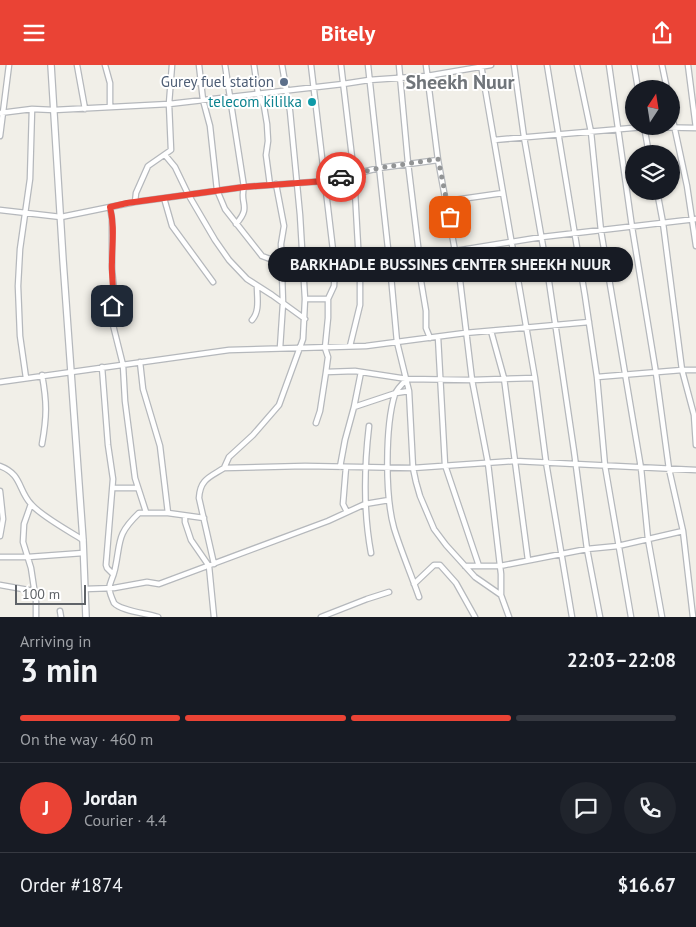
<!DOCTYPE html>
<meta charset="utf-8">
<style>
body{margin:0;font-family:"PT Sans",sans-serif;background:#20242c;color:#f1f3f6;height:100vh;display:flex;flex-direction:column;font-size:19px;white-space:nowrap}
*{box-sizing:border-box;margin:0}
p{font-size:16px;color:#9ea1a6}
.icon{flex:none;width:28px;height:28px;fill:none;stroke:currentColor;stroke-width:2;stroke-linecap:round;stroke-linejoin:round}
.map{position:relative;height:552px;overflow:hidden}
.details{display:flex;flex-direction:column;background:#171b24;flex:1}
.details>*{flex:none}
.needle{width:32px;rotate:12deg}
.buttons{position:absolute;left:625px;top:15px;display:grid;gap:10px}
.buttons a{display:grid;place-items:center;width:55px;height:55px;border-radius:50%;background:#171b24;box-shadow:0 1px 4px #0004;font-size:25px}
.scale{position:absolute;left:15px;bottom:12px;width:71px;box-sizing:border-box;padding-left:5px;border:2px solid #5f6368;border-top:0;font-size:14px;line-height:18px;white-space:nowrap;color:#5f6368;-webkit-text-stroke:4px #fff;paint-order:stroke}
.pin{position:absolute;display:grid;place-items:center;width:42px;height:42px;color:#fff;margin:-21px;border-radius:10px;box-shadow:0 2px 8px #0006}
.courier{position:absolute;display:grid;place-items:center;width:50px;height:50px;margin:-25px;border:4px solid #ea4335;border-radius:50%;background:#fff;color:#222;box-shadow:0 1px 6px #0007}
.bubble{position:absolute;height:35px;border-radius:18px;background:#171b24;box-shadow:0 1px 4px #0004;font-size:16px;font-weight:800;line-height:35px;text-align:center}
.summary em{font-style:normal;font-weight:800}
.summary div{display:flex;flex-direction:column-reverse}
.summary{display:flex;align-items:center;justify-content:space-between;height:85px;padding:0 20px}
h1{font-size:32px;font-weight:800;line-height:38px}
.bar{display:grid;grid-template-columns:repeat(4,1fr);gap:8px 5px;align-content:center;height:60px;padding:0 20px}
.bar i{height:6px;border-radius:4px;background:#363941}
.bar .on{background:#ea4335}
.bar p{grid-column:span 4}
.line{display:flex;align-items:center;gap:12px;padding:0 20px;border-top:1px solid #363941}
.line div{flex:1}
.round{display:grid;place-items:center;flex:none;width:52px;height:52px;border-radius:26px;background:#20242c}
header{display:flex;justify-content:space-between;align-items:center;height:65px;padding:0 20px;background:#ea4335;color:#fff;font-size:22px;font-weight:800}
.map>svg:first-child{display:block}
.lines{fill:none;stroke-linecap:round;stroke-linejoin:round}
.minor-casing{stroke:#b5b8bc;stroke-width:7}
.tertiary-casing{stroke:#b5b8bc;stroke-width:8}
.minor{stroke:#fff;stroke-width:4.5}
.tertiary{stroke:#fff;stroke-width:5.5}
.done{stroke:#929495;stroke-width:5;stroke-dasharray:0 9}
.route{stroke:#ea4335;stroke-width:6}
.service-dot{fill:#5c6f8a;stroke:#fff;stroke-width:2}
.culture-dot{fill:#0f9aa8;stroke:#fff;stroke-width:2}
.labels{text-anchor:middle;stroke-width:4;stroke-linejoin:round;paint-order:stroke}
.service-label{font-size:15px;fill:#4e5e75;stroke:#fff;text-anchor:end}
.culture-label{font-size:15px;fill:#0d838f;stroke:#fff;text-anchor:end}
.district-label{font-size:20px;font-weight:bold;fill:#70757a;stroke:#fff}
</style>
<header><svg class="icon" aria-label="menu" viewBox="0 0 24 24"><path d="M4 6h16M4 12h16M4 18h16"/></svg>Bitely<svg class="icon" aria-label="share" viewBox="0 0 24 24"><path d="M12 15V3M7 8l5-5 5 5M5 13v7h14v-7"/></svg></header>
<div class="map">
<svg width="696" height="552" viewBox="0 0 696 552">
<rect width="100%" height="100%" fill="#f1efe8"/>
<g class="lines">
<g class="minor-casing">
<path id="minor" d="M77,0L85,44
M105,0L110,18V42
M199,0L203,35L210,61L217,125L225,144L262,191L270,194H281
M225,0L244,122C239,139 252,141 236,159
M254,0L258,28L264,41L267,59L268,76L266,90L270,120
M282,0L290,46L300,150L305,234L303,274L279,340L253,370L229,392L224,403L305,401L413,403L515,396L696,405
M311,0L335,202L334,221L328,234V253L325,283L328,292L326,307L355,306L407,314L472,315L535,313
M341,0L354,109L360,216V240L350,281
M368,0L391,211L397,277L409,326L413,403L416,417L420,431L434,464L446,480L475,512L501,530L509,552
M399,0L408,98L419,189L421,216L426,246V263L430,273
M426,0L438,95L459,207L472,315L488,398L501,509V530
M481,0L535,313L546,397L572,552
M514,0L524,72L548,210L574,386L587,484L600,552
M547,0L585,231L597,312L605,401L631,552
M577,0L591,67L601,166L641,403L648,474L662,552
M609,0L632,162L656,308L669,404L683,466L693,552
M634,0L638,24
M662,0L667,24
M688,0L696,63
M171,17L201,18
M671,46L687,121L696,181
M0,48L32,44L54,45L169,39L343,19L369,15L427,11L491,0
M644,61L649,89
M0,71L9,0
M494,75L644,62L696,63
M165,90L175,102L188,129L215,175L229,195L247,214L272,230L305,254
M276,119L284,161L281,179L283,238L280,283
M657,126L663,158L682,305L694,350L696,380
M164,133L172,161L213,217
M447,136L503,128
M135,137L244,122L325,116L379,103L438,95
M0,145L61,152L110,142
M334,188L388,187
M389,192L455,186L542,172L696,154
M305,234H328
M252,255C260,246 257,233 257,221
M491,266L504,313L528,495
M438,272L445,400L479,501
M140,297L143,324L160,381L168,448
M102,302L108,380L113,414L106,500L107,503L113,509
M42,310C47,337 47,351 42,379
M597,312L682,305H696
M26,313L20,271L18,221L20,184L30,114L32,44
M407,314C403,318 397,324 395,329C385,361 385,431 394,463C401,486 411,509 419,532
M0,317L229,285L366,281L465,268L589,257
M354,342L361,307
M316,358L320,346L326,307
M369,361C364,404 363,445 371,488
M0,401C22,409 18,425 31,439C41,451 69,466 83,475
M340,402L345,375L354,342L396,328L409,326
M346,402L343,439L347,447
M113,423H138
M0,426L3,454L0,471
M31,439L24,459L23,477L31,503L36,536V552
M146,447L135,413L125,336L123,300L112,256L111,246L114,225L112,204V154L110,142L135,137L136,128L148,101L171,85L169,39L172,0
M185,451V457L191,475L209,501L214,552
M0,492H28L83,488
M214,499L199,433C200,414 210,412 224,403
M465,501H500L587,484L618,481L683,466
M414,519L434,500H440L456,518L475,552
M0,520L34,526
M85,524L114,523L147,517L159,519L328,456L365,439L389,435
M60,546L61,552
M158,552C146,548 121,546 114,538C105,518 111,522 115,504C121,476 116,470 139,448H168L204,453
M321,552L367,534L389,527"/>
</g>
<g class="tertiary-casing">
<path id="tertiary" d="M51,0L63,195L83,475L86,552"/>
</g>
<use href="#minor" class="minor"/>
<use href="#tertiary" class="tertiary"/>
</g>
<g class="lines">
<path class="done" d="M341,112L379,103L438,94L450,152"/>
<path class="route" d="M112,241C115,225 111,212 112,197C112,179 115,161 110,142L127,138L244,122L325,116L341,112"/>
</g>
<circle class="service-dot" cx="284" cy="17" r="5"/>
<circle class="culture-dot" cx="312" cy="37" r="5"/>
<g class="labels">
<g class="service-label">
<text x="274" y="22">Gurey fuel station</text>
</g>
<g class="culture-label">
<text x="302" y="42">telecom kililka</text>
</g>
<g class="district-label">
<text x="460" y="24">Sheekh Nuur</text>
</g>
</g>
</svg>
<div class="buttons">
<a><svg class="needle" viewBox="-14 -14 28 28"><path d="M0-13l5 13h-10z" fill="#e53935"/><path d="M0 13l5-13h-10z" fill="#9ea1a6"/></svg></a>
<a><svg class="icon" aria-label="layers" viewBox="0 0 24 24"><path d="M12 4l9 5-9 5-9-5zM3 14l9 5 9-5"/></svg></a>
</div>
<div class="scale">100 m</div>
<div class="pin" style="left:450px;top:152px;background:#ea580c"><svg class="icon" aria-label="bag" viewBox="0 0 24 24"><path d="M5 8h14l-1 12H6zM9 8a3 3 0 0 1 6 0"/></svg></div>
<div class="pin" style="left:112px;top:241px;background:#1f2937"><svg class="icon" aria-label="home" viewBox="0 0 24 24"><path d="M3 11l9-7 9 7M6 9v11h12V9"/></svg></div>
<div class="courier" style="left:341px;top:112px"><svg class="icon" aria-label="car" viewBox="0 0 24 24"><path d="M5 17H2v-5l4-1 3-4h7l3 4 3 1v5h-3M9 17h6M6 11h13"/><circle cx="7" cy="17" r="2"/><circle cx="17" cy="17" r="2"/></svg></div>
<div class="bubble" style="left:268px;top:182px;width:365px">BARKHADLE BUSSINES CENTER SHEEKH NUUR</div>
</div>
<section class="details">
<div class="summary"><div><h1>3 min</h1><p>Arriving in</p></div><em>22:03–22:08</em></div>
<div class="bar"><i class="on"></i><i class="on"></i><i class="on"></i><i></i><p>On the way · 460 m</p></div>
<div class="line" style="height:90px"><b class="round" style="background:#ea4335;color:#fff">J</b><div><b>Jordan</b><p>Courier · 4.4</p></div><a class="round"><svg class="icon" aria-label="chat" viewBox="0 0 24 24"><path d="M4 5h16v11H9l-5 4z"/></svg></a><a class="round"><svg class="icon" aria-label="phone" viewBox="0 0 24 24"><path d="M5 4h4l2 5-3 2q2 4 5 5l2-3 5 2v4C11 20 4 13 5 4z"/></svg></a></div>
<div class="line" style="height:65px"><div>Order #1874</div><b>$16.67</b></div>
</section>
